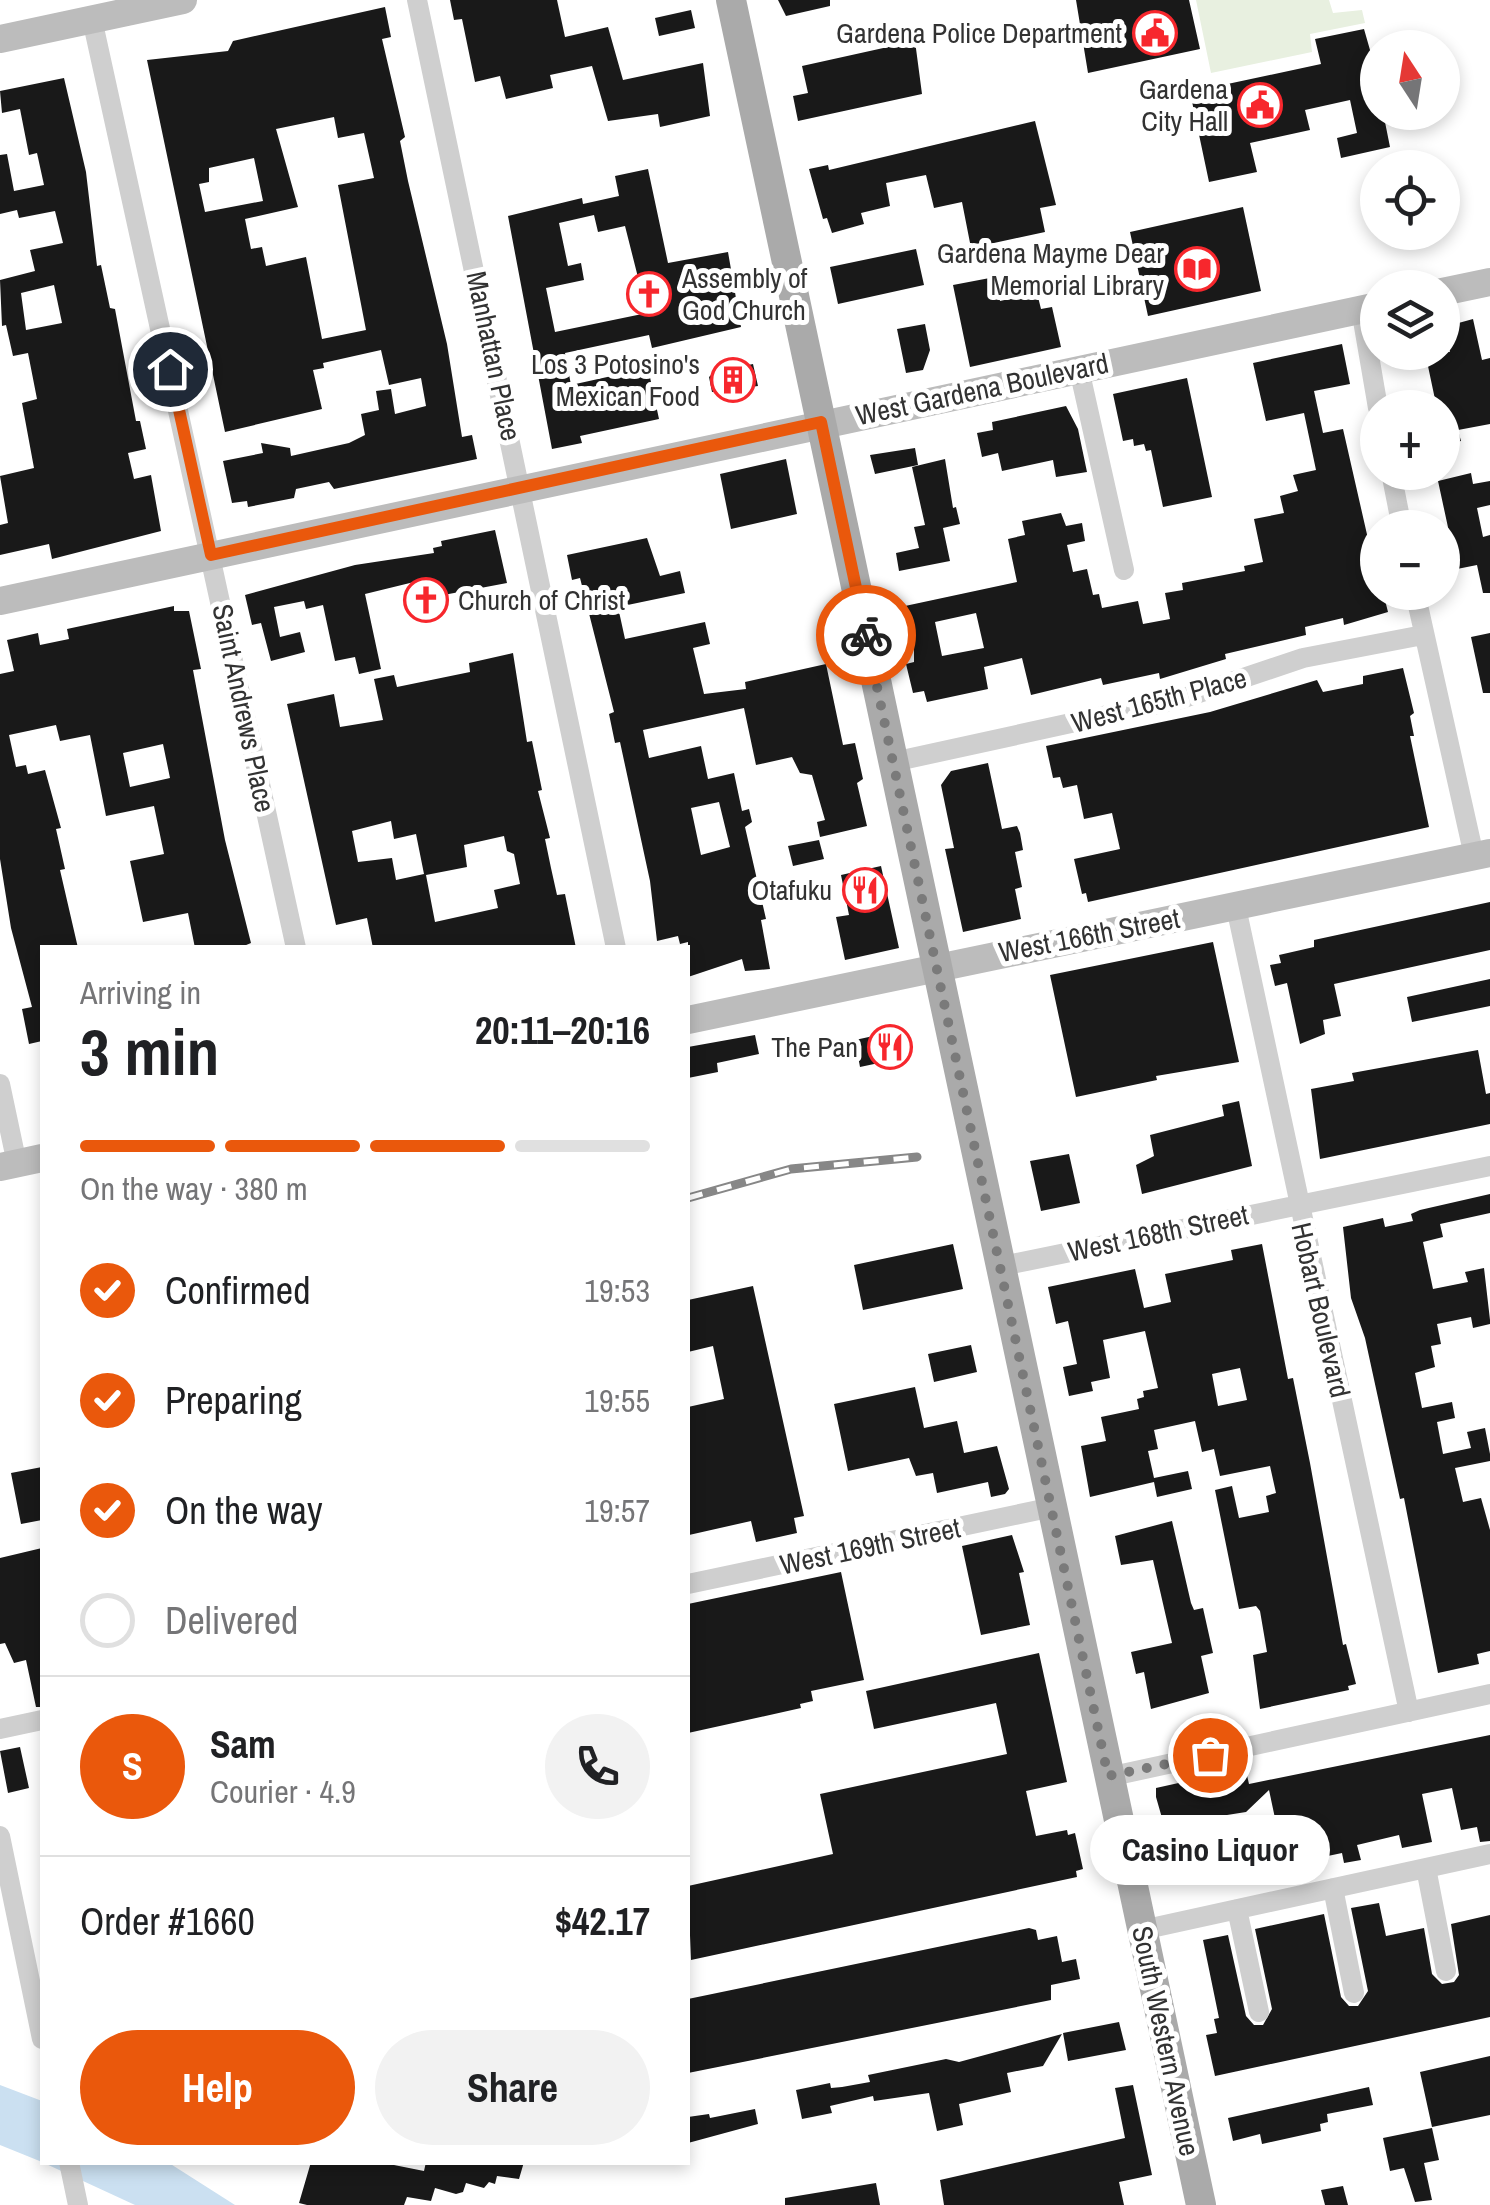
<!DOCTYPE html>
<meta charset="utf-8">
<style>
body{margin:0;font-family:"Archivo Narrow",sans-serif;background:#f2f2f2;color:#202124;height:100vh;display:flex;flex-direction:column;font-size:38px;white-space:nowrap}
*{box-sizing:border-box;margin:0}
p{font-size:32px;color:#757577}
.icon{flex:none;width:55px;height:55px;fill:none;stroke:currentColor;stroke-width:2;stroke-linecap:round;stroke-linejoin:round}
.map{position:relative;flex:1;overflow:hidden}
.side{position:absolute;left:40px;top:945px;width:650px;height:1220px;display:flex;flex-direction:column;background:#fff;border-radius:0px;box-shadow:0 5px 15px #0003}
.side>*{flex:none}
.needle{width:65px;rotate:348deg}
.controls{position:absolute;left:1360px;top:30px;display:grid;gap:20px}
.controls a{display:grid;place-items:center;width:100px;height:100px;border-radius:50%;background:#fff;box-shadow:0 5px 15px #0003;font-size:50px}
.pin{position:absolute;display:grid;place-items:center;width:85px;height:85px;color:#fff;margin:-42px;border:5px solid #fff;border-radius:50%;box-shadow:0 2px 10px #0007}
.courier{position:absolute;display:grid;place-items:center;width:100px;height:100px;margin:-50px;border:8px solid #ea580c;border-radius:50%;background:#fff;color:#222;box-shadow:0 2px 12px #0007}
.bubble{position:absolute;height:70px;border-radius:35px;background:#fff;box-shadow:0 5px 15px #0003;font-size:32px;font-weight:700;line-height:70px;text-align:center}
.headline em{font-style:normal;font-weight:700}
.headline div{display:flex;flex-direction:column-reverse}
.headline{display:flex;align-items:center;justify-content:space-between;height:170px;padding:0 40px}
h1{font-size:65px;font-weight:700;line-height:75px}
.bar{display:grid;grid-template-columns:repeat(4,1fr);gap:15px 10px;align-content:center;height:120px;padding:0 40px}
.bar i{height:12px;border-radius:8px;background:#e0e0e0}
.bar .selected{background:#ea580c}
.bar p{grid-column:span 4}
.line{display:flex;align-items:center;gap:25px;padding:0 40px;border-top:2px solid #e0e0e0}
.line div{flex:1}
.round{display:grid;place-items:center;flex:none;width:105px;height:105px;border-radius:52px;background:#f2f2f2}
ol{padding:0 40px;list-style:none}
li{display:flex;align-items:center;gap:30px;height:110px}
li p{margin-inline-start:auto}
li .icon{padding:10px;border-radius:50%;background:#ea580c;color:#fff;stroke-width:4}
li:last-child{color:#757577}
li i{width:55px;height:55px;border:5px solid #e0e0e0;border-radius:50%}
.action{display:flex;gap:20px;margin-top:auto;padding:20px 40px}
.action a{flex:1;height:115px;border-radius:60px;background:#ea580c;color:#fff;font-size:40px;font-weight:700;line-height:115px;text-align:center}
.action a+a{background:#f2f2f2;color:#202124}
.map>svg:first-child{display:block}
.green{fill:#e8f0e0}
.water{fill:#cbe0f1}
.building{fill:#191919;fill-rule:evenodd}
.lines{fill:none;stroke-linecap:round;stroke-linejoin:round}
.street{stroke:#cfcfcf;stroke-width:20}
.secondary{stroke:#bcbcbc;stroke-width:28}
.primary{stroke:#aaa;stroke-width:30}
.rail-casing{stroke:#878787;stroke-width:9}
.rail{stroke:#fff;stroke-width:5;stroke-dasharray:15;stroke-linecap:butt}
.done{stroke:#7a7a7a;stroke-width:10;stroke-dasharray:0 18}
.route{stroke:#ea580c;stroke-width:12}
.labels{text-anchor:middle;stroke-width:10;stroke-linejoin:round;paint-order:stroke}
.poi-label{font-size:28px;fill:#323232;stroke:#fff;text-anchor:end}
.street-label{font-size:28px;fill:#323232;stroke:#fff}
</style>
<div class="map">
<svg width="1490" height="2205" viewBox="0 0 1490 2205">
<rect width="100%" height="100%" fill="#fff"/>
<path class="green" d="M1196,0H1329L1333,13L1362,10L1365,23L1310,34L1312,52L1211,73Z"/>
<path class="water" d="M0,2085L42,2101V2162L0,2145Z
M44,2163H169L235,2205H135Z"/>
<path class="building" d="M450,0H557L565,37L608,27L623,80L703,63L710,116L660,127L658,114L608,121L592,66L550,75L553,88L506,99L500,76L475,82L462,19L454,20Z
M778,0H830V6L786,16Z
M1076,0H1189L1200,49L1088,73Z
M385,7L391,37L382,39L405,137L400,141L408,181L447,344L462,437L472,435L477,459L334,489L329,482L296,489L294,498L248,507L247,501L232,503L223,461L263,453L261,443L290,448L291,456L349,443L365,435L361,414L379,410L376,391L391,389L395,414L426,406L421,378L389,385L381,350L323,363L324,368L313,370L322,409L225,432L147,60L228,51L233,41ZM334,117L338,138L364,133L374,178L338,185L366,330L322,339L306,257L266,266L262,247L251,249L245,219L298,207L276,129ZM254,158L263,201L205,212L199,184L209,182V168Z
M691,10L695,28L659,36L655,18Z
M1364,29L1378,78V112H1383L1390,147L1341,158L1337,138L1357,133L1350,100L1305,110L1310,130L1250,143L1257,172L1209,182L1190,92L1321,64L1315,39Z
M915,41L922,94L798,121L793,96L808,93L802,66Z
M64,78L86,172L97,266L101,265L110,308L115,309L136,421H140L146,449L128,453L134,479L151,475L161,531L52,559L49,544L0,555V525L8,523L0,476L34,468L22,403L37,399L28,353L13,356L6,325L2,326L0,280L35,271L30,250L63,243L55,211L19,218L17,210L0,214V155L7,154L14,191L44,185L37,153L29,155L20,109L2,113L0,91ZM54,285L62,323L26,330L21,293Z
M1035,121L1056,205L1040,208L1045,232L971,248L962,202L934,208L926,175L886,183L890,206L861,213L864,224L832,233L827,218L823,219L809,169L828,165L829,170Z
M648,169L668,263L728,252L741,327L652,348L649,335L565,353L571,385L648,368L659,419L580,436L582,443L552,449L508,216L582,198L583,204L619,196L615,176ZM594,215L598,232L625,226L647,313L555,332L546,288L584,280L581,263L568,266L559,223Z
M1243,207L1261,291L1148,316L1130,232Z
M916,249L924,285L838,304L830,267Z
M995,277L1000,301L1037,293L1041,309L1052,307L1061,347L970,367L953,285Z
M1473,319L1482,360L1490,358V424L1458,430L1461,441L1442,445V403L1436,404L1425,352H1450L1444,327Z
M925,324L930,350L923,370L906,373L897,329Z
M1342,344L1350,384L1314,391L1323,433L1343,429L1371,552L1374,551L1378,592H1383L1388,612L1344,625L1343,618L1305,627L1306,635L1225,654L1226,659L1160,679L1159,673L1103,685L1101,678L1031,695L1022,658L984,667L988,689L927,702L924,691L913,693L906,664L914,662V648L905,606L1017,582L1008,539L1025,535L1022,521L1061,513L1066,526L1082,523L1085,541L1067,545L1073,572L1087,569L1093,595L1099,594L1102,608L1138,601L1143,624L1170,619L1165,593L1183,590L1182,583L1245,571L1244,566L1263,562L1254,519L1284,513L1280,496L1298,491L1293,475L1316,470L1304,413L1266,421L1253,363ZM976,613L984,648L942,656L935,622Z
M753,364L758,386L712,392L709,377L714,372Z
M1187,378L1212,497L1163,507L1151,450L1146,451L1144,444L1134,446L1133,439L1123,441L1113,394Z
M1066,406L1078,429L1087,472L1056,477L1053,460L1002,471L998,453L982,457L977,433L993,430L992,422Z
M915,448L918,465L875,474L870,455Z
M786,459L797,514L731,529L720,474Z
M945,459L953,508L956,507L960,524L943,528L950,561L899,571L896,553L919,548L914,527L925,525L912,467Z
M1471,473L1473,484L1490,481V505L1477,508L1483,537L1490,535V593H1483L1477,565L1457,569L1438,481Z
M495,530L507,583L417,600L414,582L365,594L381,669L359,674L355,657L335,661L323,605L306,609L304,601L274,607L280,637L300,632L305,652L271,661L261,623L252,625L245,595L355,565L434,553L433,548L442,546L441,541Z
M647,538L660,576L680,571L685,593L618,607L625,639L705,622L710,644L693,648L704,694L746,689L745,682L826,664L843,745L855,743L863,779L857,783L867,826L820,837L817,822L825,820L812,775L800,773L792,757L756,765L744,708L643,730L649,758L701,746L708,779L734,773L742,811L749,809L752,822L745,827L766,919L761,920L770,969L745,971L742,959L688,977V942L680,944L678,936L657,941L650,881L620,742L615,743L609,714L614,712L580,578L572,580L567,555ZM719,802L730,847L701,855L691,808Z
M174,606V611H189L201,669L193,670L225,840L251,943L239,948H195L188,913L143,922L130,861L164,854L154,806L106,816L90,735L60,741L56,725L9,735L16,767L26,765L28,774L45,770L61,828L56,829L65,869L60,870L78,948H42V1041L29,1044L22,1009L32,1007L11,928L0,859V674L14,671L7,640L38,633L40,645L69,639L67,629ZM163,744L170,778L130,787L123,753Z
M1490,633V693H1483L1471,637Z
M513,653L527,742L532,741L542,790L538,791L550,838L545,839L551,868L557,895L565,894L576,948H373L367,918L336,925L287,704L334,694L340,727L383,720L374,679L394,675L397,687L470,672L469,663ZM391,821L394,839L416,834L424,874L396,880L392,858L358,862L352,831ZM504,836L507,851L514,854L520,884L494,890L498,908L435,922L426,875L467,867L464,845Z
M1403,668L1414,713L1410,716L1414,736H1410L1429,827L1088,902L1086,893L1082,894L1074,859L1120,849L1112,813L1084,819L1077,785L1063,788L1060,777L1053,778L1046,746L1210,712L1317,680L1323,692L1363,684V676Z
M988,763L1002,829L1017,826L1020,833L1023,850L1015,852L1022,887L1015,889L1021,919L963,932L945,849L954,848L941,785L951,771Z
M819,840L824,859L793,866L788,846Z
M881,866L899,948L845,960L836,917L849,915L841,875Z
M1490,902V950L1334,984L1341,1016L1323,1020L1325,1034L1300,1044L1287,983L1275,986L1270,965L1281,963L1279,955L1314,947V940Z
M1213,942L1239,1062L1156,1076L1157,1080L1076,1097L1050,975Z
M1490,979V1006L1412,1022L1407,997Z
M901,1030L907,1057L860,1067L855,1040Z
M755,1035L759,1054L717,1063L718,1072L688,1078V1047Z
M1478,1050L1486,1094L1490,1093V1124L1320,1159L1311,1089L1354,1081L1352,1073Z
M1239,1101L1252,1166L1142,1194L1136,1165L1154,1156L1150,1135L1224,1116L1222,1105Z
M1069,1154L1080,1203L1041,1211L1030,1161Z
M1490,1194V1213L1440,1224L1443,1237L1423,1242L1433,1289L1468,1282L1465,1272L1484,1268L1490,1320V1324L1473,1328L1471,1317L1437,1324L1441,1344L1431,1346L1435,1367L1415,1373L1422,1408L1452,1402L1455,1418L1437,1422L1443,1454L1471,1448L1467,1432L1485,1428L1490,1454V1461L1455,1468L1463,1502L1481,1498L1490,1530V1651L1477,1654L1479,1664L1438,1673L1404,1498L1400,1499L1365,1338L1351,1298L1343,1227L1383,1218L1385,1227L1413,1221L1411,1214L1420,1210Z
M953,1244L963,1289L863,1310L854,1265Z
M1262,1244L1288,1379L1293,1378L1310,1463L1343,1645L1346,1644L1356,1684L1348,1686L1349,1690L1260,1709L1253,1655L1267,1652L1260,1611L1256,1606L1239,1609L1215,1490L1232,1486L1239,1518L1269,1512L1266,1496L1276,1493L1270,1466L1220,1476L1214,1449L1202,1452L1195,1421L1154,1430L1158,1449L1148,1451L1154,1478L1188,1471L1192,1489L1157,1497L1154,1482L1090,1497L1081,1446L1106,1441L1101,1417L1139,1409L1137,1399L1144,1397L1143,1391L1158,1388L1145,1331L1103,1340L1110,1378L1091,1382L1093,1391L1069,1396L1063,1367L1077,1364L1068,1321L1056,1324L1048,1287L1135,1269L1144,1308L1171,1302L1165,1274L1233,1260L1231,1250ZM1240,1368L1247,1400L1218,1406L1212,1374Z
M753,1286L804,1516L794,1518L797,1533L756,1542L751,1521L689,1535L688,1407L724,1399L713,1346L688,1352V1300Z
M971,1345L977,1372L934,1382L928,1354Z
M915,1387L924,1428L957,1421L964,1453L997,1446L1009,1489L1005,1494L991,1497L988,1482L937,1493L933,1473L916,1476L909,1458L848,1471L834,1404Z
M42,1467V1520L21,1524L11,1473Z
M1172,1521L1191,1603L1194,1610L1203,1608L1213,1653L1201,1656L1209,1693L1151,1709L1144,1672L1136,1674L1131,1652L1172,1643L1153,1560L1121,1565L1115,1536Z
M1012,1535L1024,1572L1019,1573L1030,1625L981,1635L962,1546Z
M42,1548V1707H36L26,1660L14,1663L5,1643L0,1644V1558Z
M841,1572L864,1680L811,1691L813,1701L800,1704L801,1708L688,1733V1604Z
M1039,1653L1067,1782L1026,1791L1036,1836L1067,1830L1068,1835L1075,1833L1083,1869L1076,1871L1077,1877L691,1960L688,1886L833,1854L820,1794L1007,1754L996,1703L874,1729L866,1691Z
M1490,1735V1841L1480,1842L1477,1827L1461,1830L1452,1788L1422,1794L1432,1842L1402,1848L1399,1835L1357,1845L1361,1860L1344,1863L1342,1853L1285,1865L1269,1790L1246,1812L1164,1825L1156,1797V1788L1192,1780L1246,1771L1249,1784Z
M20,1747L29,1788L8,1793L0,1751Z
M1379,1903L1386,1936L1424,1928L1432,1974L1442,1984L1454,1982L1459,1975L1451,1924L1490,1915V2017L1215,2076L1206,2035L1217,2033L1214,2019L1219,2018L1203,1940L1228,1935L1246,2016L1254,2025H1263L1272,2009L1255,1929L1324,1914L1341,1997L1349,2006H1358L1368,1991L1351,1908Z
M1029,1928L1036,1930L1038,1940L1057,1936L1062,1962L1076,1959L1080,1979L1051,1985V2000L688,2073V1999Z
M1119,2022L1126,2050L1068,2061L1063,2033Z
M1062,2034L1043,2066L1007,2073L1011,2092L959,2104L963,2125L937,2131L929,2093L874,2101L873,2096L830,2106L832,2113L802,2119L796,2090L830,2083L831,2088L842,2087L870,2082L868,2075L946,2059L959,2062Z
M1490,2056V2115L1432,2127L1420,2072Z
M1133,2085L1152,2175L1119,2182L1124,2205H944L940,2180L1125,2138L1115,2088Z
M1369,2087L1373,2105L1327,2114L1328,2122L1320,2124L1321,2131L1262,2144L1260,2134L1233,2141L1228,2118Z
M755,2109L758,2124L688,2143V2117L709,2114L710,2118Z
M1432,2128L1439,2160L1424,2163L1432,2200L1415,2202L1404,2168L1390,2171L1383,2138Z
M311,2162H379L424,2171L426,2162H524L519,2179L497,2176L495,2184L489,2182L484,2188L466,2183L463,2192L456,2194L435,2188L431,2201L407,2197L404,2205H307L299,2203Z
M876,2183L880,2205H785V2198Z
M1343,2186L1348,2205H1325L1321,2190Z"/>
<g class="lines">
<path class="street" d="M417,0L616,948
M92,19L296,948
M1361,309L1378,408
M1079,369L1124,570
M1391,472L1402,528
M1415,592L1474,856
M893,762L1181,699L1303,658L1423,635
M1236,907L1409,1712
M0,1084L17,1164
M1002,1266L1490,1166
M688,1584L1053,1507
M0,1729L42,1720
M1108,1777L1490,1694
M0,1836L42,2039
M1426,1868L1446,1971
M1333,1888L1354,1993
M1237,1909L1259,2012
M1142,1930L1490,1854
M69,2162L78,2205"/>
<path class="secondary" d="M0,39L183,0
M1442,292L1490,282
M0,601L1378,306
M688,1020L1490,853
M0,1167L42,1158"/>
<path class="primary" d="M731,0L1201,2205"/>
<g class="rail-casing">
<path id="rail" d="M688,1198L791,1169L917,1157"/>
</g>
<use href="#rail" class="rail"/>
</g>
<g class="lines">
<path class="done" d="M866,635L1108,1776L1210,1755"/>
<path class="route" d="M170,369L211,555L821,422L866,635"/>
</g>
<defs>
<g id="civic-ring" transform="scale(2.25)"><circle r="9.5" fill="#fff" stroke="#f7272d" stroke-width="1.5"/><path d="M-.6-6.5H3V-4.5H.6V-3L4-1V1h2V6H-6V1h2V-1L-.6-3ZM-1.2 2.5V6h2.4V2.5Z" fill="#f7272d"/></g>
<g id="library-ring" transform="scale(2.25)"><circle r="9.5" fill="#fff" stroke="#f7272d" stroke-width="1.5"/><path d="M-6-4Q-3-5.5-.7-3.5V5Q-3 3-6 4ZM6-4Q3-5.5 .7-3.5V5Q3 3 6 4Z" fill="#f7272d"/></g>
<g id="church-ring" transform="scale(2.25)"><circle r="9.5" fill="#fff" stroke="#f7272d" stroke-width="1.5"/><path d="M-1.2-6h2.4v3.5h3.3v2.4h-3.3V6h-2.4V-.1h-3.3v-2.4h3.3Z" fill="#f7272d"/></g>
<g id="building-ring" transform="scale(2.25)"><circle r="9.5" fill="#fff" stroke="#f7272d" stroke-width="1.5"/><path d="M-4-6H4V6H1V3H-1V6H-4ZM-2.5-4.3h1.7v1.8h-1.7ZM.8-4.3h1.7v1.8H.8ZM-2.5-1h1.7V.8h-1.7ZM.8-1h1.7V.8H.8Z" fill="#f7272d"/></g>
<g id="restaurant-ring" transform="scale(2.25)"><circle r="9.5" fill="#fff" stroke="#f7272d" stroke-width="1.5"/><path d="M-5-6h1v4h1v-4h1v4h1v-4h1v5L-1.5 .5V6h-2V.5L-5-1ZM5-6V6H3V1.5H1.5Q1.5-4 5-6Z" fill="#f7272d"/></g>
</defs>
<g fill-rule="evenodd">
<use href="#civic-ring" x="1155" y="33"/>
<use href="#civic-ring" x="1260" y="105"/>
<use href="#library-ring" x="1197" y="269"/>
<use href="#church-ring" x="649" y="294"/>
<use href="#building-ring" x="733" y="380"/>
<use href="#church-ring" x="426" y="600"/>
<use href="#restaurant-ring" x="865" y="890"/>
<use href="#restaurant-ring" x="890" y="1047"/>
</g>
<g class="labels">
<g class="poi-label">
<text x="1122" y="43">Gardena Police Department</text>
<text x="1228" y="99">Gardena<tspan x="1228" dy="32">City Hall</tspan></text>
<text x="1164" y="263">Gardena Mayme Dear<tspan x="1164" dy="32">Memorial Library</tspan></text>
<text x="682" y="288" text-anchor="start">Assembly of<tspan x="682" dy="32">God Church</tspan></text>
<text x="700" y="374">Los 3 Potosino's<tspan x="700" dy="32">Mexican Food</tspan></text>
<text x="458" y="610" text-anchor="start">Church of Christ</text>
<text x="832" y="900">Otafuku</text>
<text x="858" y="1057">The Pan</text>
</g>
<g class="street-label">
<text transform="translate(494 356) rotate(78)" y="10">Manhattan Place</text>
<text transform="translate(982 389) rotate(-12)" y="10">West Gardena Boulevard</text>
<text transform="translate(1159 700) rotate(-15)" y="10">West 165th Place</text>
<text transform="translate(244 708) rotate(78)" y="10">Saint Andrews Place</text>
<text transform="translate(1089 935) rotate(-11)" y="10">West 166th Street</text>
<text transform="translate(1158 1233) rotate(-12)" y="10">West 168th Street</text>
<text transform="translate(1321 1310) rotate(77)" y="10">Hobart Boulevard</text>
<text transform="translate(870 1546) rotate(-12)" y="10">West 169th Street</text>
<text transform="translate(1166 2041) rotate(78)" y="10">South Western Avenue</text>
</g>
</g>
</svg>
<div class="controls">
<a><svg class="needle" viewBox="-14 -14 28 28"><path d="M0-13l5 13h-10z" fill="#e53935"/><path d="M0 13l5-13h-10z" fill="#757577"/></svg></a>
<a><svg class="icon" aria-label="locate" viewBox="0 0 24 24"><circle cx="12" cy="12" r="6"/><path d="M12 2v4M12 18v4M2 12h4M18 12h4"/></svg></a>
<a><svg class="icon" aria-label="layers" viewBox="0 0 24 24"><path d="M12 4l9 5-9 5-9-5zM3 14l9 5 9-5"/></svg></a>
<a>+</a>
<a>−</a>
</div>
<div class="pin" style="left:1210px;top:1755px;background:#ea580c"><svg class="icon" aria-label="bag" viewBox="0 0 24 24"><path d="M5 8h14l-1 12H6zM9 8a3 3 0 0 1 6 0"/></svg></div>
<div class="pin" style="left:170px;top:369px;background:#1f2937"><svg class="icon" aria-label="home" viewBox="0 0 24 24"><path d="M3 11l9-7 9 7M6 9v11h12V9"/></svg></div>
<div class="courier" style="left:866px;top:635px"><svg class="icon" aria-label="bike" viewBox="0 0 24 24"><circle cx="6" cy="16" r="4"/><circle cx="18" cy="16" r="4"/><path d="M6 16l4-8h5l3 8M10 8l3 8H6M13 5h3"/></svg></div>
<div class="bubble" style="left:1090px;top:1815px;width:240px">Casino Liquor</div>
<section class="side">
<div class="headline"><div><h1>3 min</h1><p>Arriving in</p></div><em>20:11–20:16</em></div>
<div class="bar"><i class="selected"></i><i class="selected"></i><i class="selected"></i><i></i><p>On the way · 380 m</p></div>
<ol>
<li><svg class="icon" aria-label="check" viewBox="0 0 24 24"><path d="M5 12l5 5 9-10"/></svg>Confirmed<p>19:53</p></li>
<li><svg class="icon" aria-label="check" viewBox="0 0 24 24"><path d="M5 12l5 5 9-10"/></svg>Preparing<p>19:55</p></li>
<li><svg class="icon" aria-label="check" viewBox="0 0 24 24"><path d="M5 12l5 5 9-10"/></svg>On the way<p>19:57</p></li>
<li><i></i>Delivered</li>
</ol>
<div class="line" style="height:180px"><b class="round" style="background:#ea580c;color:#fff">S</b><div><b>Sam</b><p>Courier · 4.9</p></div><a class="round"><svg class="icon" aria-label="phone" viewBox="0 0 24 24"><path d="M5 4h4l2 5-3 2q2 4 5 5l2-3 5 2v4C11 20 4 13 5 4z"/></svg></a></div>
<div class="line" style="height:130px"><div>Order #1660</div><b>$42.17</b></div>
<div class="action"><a>Help</a><a>Share</a></div>
</section>
</div>
